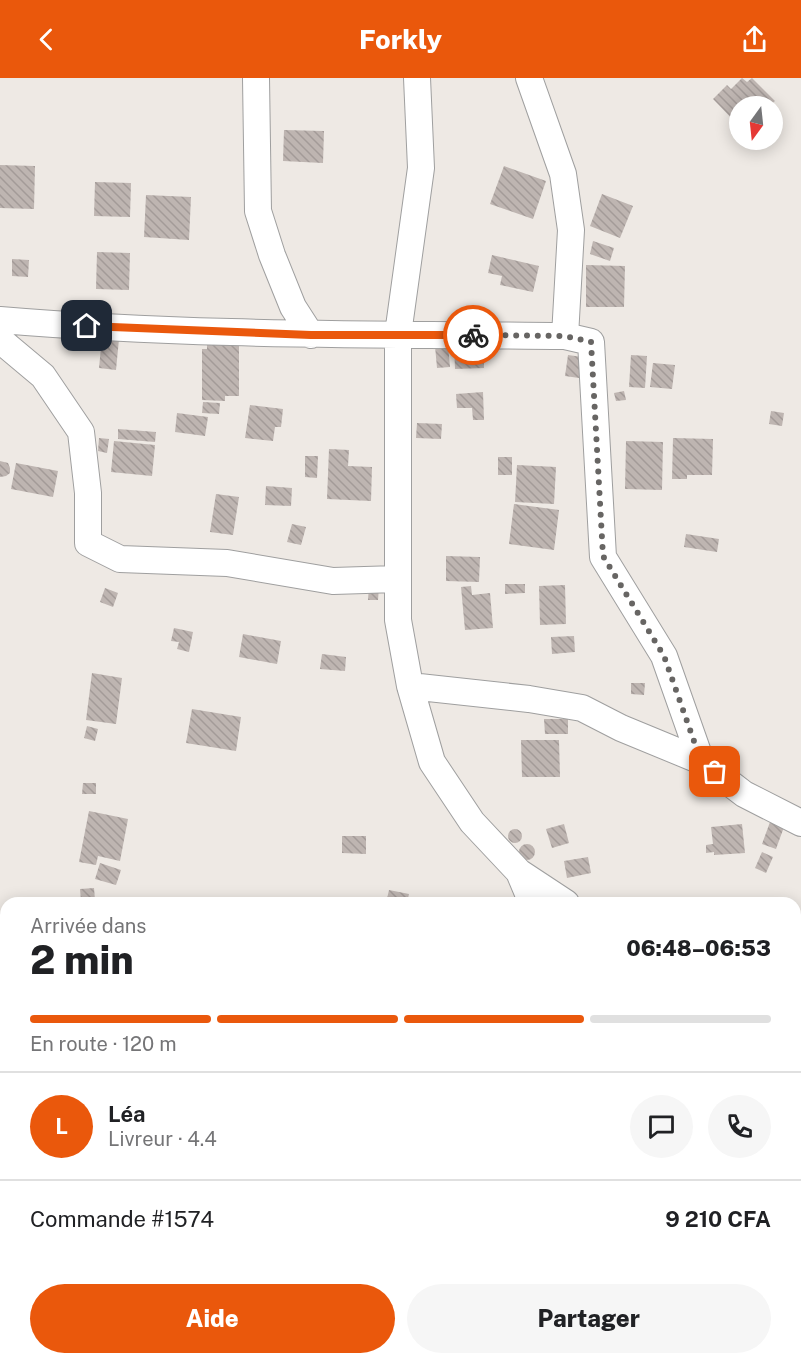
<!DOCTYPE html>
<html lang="fr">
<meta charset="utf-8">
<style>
body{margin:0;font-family:"Public Sans",sans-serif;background:#f6f6f6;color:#202124;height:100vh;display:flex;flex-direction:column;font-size:22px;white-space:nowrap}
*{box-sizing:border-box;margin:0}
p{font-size:20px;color:#757577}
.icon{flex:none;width:33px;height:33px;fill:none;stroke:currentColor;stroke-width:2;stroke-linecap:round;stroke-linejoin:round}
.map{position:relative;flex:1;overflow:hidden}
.drawer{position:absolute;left:0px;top:819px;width:801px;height:468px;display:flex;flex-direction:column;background:#fff;border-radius:18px 18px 0 0;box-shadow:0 3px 15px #0003}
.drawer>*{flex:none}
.needle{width:39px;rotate:195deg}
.controls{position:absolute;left:729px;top:18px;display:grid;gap:12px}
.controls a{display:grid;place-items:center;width:54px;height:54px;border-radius:50%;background:#fff;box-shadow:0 3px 15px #0003;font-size:30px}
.pin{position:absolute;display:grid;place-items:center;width:51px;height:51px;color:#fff;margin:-26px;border-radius:12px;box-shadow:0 3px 9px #0006}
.courier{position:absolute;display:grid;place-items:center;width:60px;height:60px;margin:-30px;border:4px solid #ea580c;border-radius:50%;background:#fff;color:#222;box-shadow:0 2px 8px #0007}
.overview em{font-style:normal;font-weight:800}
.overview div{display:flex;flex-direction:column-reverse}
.overview{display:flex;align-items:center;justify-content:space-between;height:102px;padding:0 30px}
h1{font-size:39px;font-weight:800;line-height:45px}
.bar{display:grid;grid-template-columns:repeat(4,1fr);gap:9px 6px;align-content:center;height:72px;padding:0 30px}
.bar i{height:8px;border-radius:4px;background:#e0e0e0}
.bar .active{background:#ea580c}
.bar p{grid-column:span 4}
.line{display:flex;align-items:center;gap:15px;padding:0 30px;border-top:2px solid #e0e0e0}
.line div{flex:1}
.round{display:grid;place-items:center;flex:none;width:63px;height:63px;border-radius:32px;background:#f6f6f6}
.cta{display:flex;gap:12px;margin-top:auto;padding:12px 30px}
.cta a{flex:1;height:69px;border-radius:36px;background:#ea580c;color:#fff;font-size:24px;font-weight:800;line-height:69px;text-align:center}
.cta a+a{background:#f6f6f6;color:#202124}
header{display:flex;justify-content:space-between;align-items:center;height:78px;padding:0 30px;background:#ea580c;color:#fff;font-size:27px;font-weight:800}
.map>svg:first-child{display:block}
.building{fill:url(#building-back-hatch)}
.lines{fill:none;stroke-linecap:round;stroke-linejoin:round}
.street-casing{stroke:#9f9f9f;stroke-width:28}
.street{stroke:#fff;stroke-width:26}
.done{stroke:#676563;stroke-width:6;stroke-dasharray:0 10.8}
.route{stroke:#ea580c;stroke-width:8}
</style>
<header><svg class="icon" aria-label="back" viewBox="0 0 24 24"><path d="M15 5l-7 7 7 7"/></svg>Forkly<svg class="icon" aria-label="share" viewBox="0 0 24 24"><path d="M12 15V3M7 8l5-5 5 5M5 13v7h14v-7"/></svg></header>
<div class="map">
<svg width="801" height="1287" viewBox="0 0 801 1287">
<defs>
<pattern id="building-back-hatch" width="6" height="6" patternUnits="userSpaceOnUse" patternTransform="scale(1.5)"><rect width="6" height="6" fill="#beb5b1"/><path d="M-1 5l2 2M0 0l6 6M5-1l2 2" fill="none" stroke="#a39b98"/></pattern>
</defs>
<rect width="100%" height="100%" fill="#eee9e4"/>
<path class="building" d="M742,0L747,4L752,0L775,23L769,28H740V49L713,21L727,7L731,11Z
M284,52L324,53L323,85L283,83Z
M0,87L35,88L34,131L0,130Z
M504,88L546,103L533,141L490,126Z
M95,104L131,105L130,139L94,138Z
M602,116L633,128L620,160L590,148Z
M146,117L191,119L189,162L144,159Z
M593,163L614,170L610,183L590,176Z
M97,174L130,175L129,212L96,211Z
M492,177L539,188L533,214L500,207L502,198L488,195Z
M12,181L29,182L28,199L12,198Z
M586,187L625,188L624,229H586Z
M480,229V239L467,240L466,230Z
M102,259L119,261L116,292L99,290Z
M483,262L484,290L455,291L454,263Z
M207,264H239V318H225V323L202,322V271H207Z
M448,267L450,289L437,290L435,268Z
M568,277L582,279L579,300L565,298Z
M631,277L647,278L645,310L629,309Z
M653,285L675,287L672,311L650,309Z
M624,313L626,322L616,323L614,315Z
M483,314L484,342H473L472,330H457L456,316Z
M203,324L220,325L219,336L202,335Z
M250,327L283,331L281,349H275L273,363L245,360Z
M771,333L784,335L782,348L769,346Z
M177,335L208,339L205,358L175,354Z
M417,345L442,346L441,361L416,360Z
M118,351L156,354L155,364L118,361Z
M99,360L109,361L107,375L98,373Z
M673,360L713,361L712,397H687V401H672Z
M114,363L155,367L152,398L111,394Z
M626,363L663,364L662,412L625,411Z
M329,371L349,372L348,388L372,389L371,423L327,421Z
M305,378H318L317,400L305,399Z
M498,379H512V397H498Z
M0,383L8,385L10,390V395L6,398L0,399Z
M16,385L58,393L53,419L11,411Z
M517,387L556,389L554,426L515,424Z
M266,408L292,410L291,428L265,427Z
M216,416L239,419L233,457L210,454Z
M514,426L559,432L554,472L509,466Z
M292,446L306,449L301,467L287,464Z
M686,456L719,461L717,474L684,469Z
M446,478L480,479L479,504L446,503Z
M505,506H525V515L505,516Z
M565,507L566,546L540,547L539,508Z
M369,508L379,509L378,522H368Z
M471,508L472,517L490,515L493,550L465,552L461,509Z
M105,510L118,515L113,529L100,524Z
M174,550L193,554L189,574L177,571L179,564L171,563Z
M243,556L281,563L277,586L239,579Z
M574,558L575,574L552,576L551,559Z
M322,576L346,579L345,593L320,591Z
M92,595L122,600L116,646L86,642Z
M631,605H645L644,617L631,616Z
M192,631L241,639L236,673L186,665Z
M544,641H568V656H545Z
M87,648L98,651L95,663L84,660Z
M521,662H559L560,699H522Z
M83,705H96V716H82Z
M89,733L128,741L120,783L98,778L96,787L79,784Z
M770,744L784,749L776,771L762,766Z
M564,746L569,765L552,770L546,751Z
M742,746L745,775L714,777V774L706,775V767L713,766L711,749Z
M508 758a7 7 0 1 1 14 0a7 7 0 1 1-14 0Z
M342,758H366V776L342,775Z
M519 774a8 8 0 1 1 16 0a8 8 0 1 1-16 0Z
M762,774L773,779L766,795L755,790Z
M588,779L591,795L567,800L564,783Z
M100,785L121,792L116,807L95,801Z
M94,810L95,822L81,823L80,811Z
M389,812L409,816L407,825H386Z
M799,878L801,879V897L795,894V886Z"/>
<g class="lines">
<g class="street-casing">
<path id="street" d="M256,0L258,133L272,177L293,229L311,257
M417,0L421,90L398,256V542L410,608L432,684L472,744L519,794L532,825
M529,0L563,96L571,152L565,258
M0,242C188,258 377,256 565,258L591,264L603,479L664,578L701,683
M0,262L43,298L81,354L88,415V465L120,481L227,485L333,503L397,501
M410,608L529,621L582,630L621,650L701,683L744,716L801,745
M519,794L566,825
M795,1003L801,1012
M0,1089L6,1094
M795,1195L801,1192
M795,1225L801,1229
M160,1281L166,1287
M590,1287L624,1281"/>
</g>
<use href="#street" class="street"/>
</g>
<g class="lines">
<path class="done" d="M473,257L565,258L591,264L603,478L664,578L701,683L715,694"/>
<path class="route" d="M87,248L311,257H473"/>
</g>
</svg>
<div class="controls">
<a><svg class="needle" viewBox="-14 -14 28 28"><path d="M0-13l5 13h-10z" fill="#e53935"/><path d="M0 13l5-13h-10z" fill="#757577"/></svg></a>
</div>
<div class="pin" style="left:715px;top:694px;background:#ea580c"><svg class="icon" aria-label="bag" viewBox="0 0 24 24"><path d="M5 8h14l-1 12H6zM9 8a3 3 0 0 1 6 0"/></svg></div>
<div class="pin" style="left:87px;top:248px;background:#1f2937"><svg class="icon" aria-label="home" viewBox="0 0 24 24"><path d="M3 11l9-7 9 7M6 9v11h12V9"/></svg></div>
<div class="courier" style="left:473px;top:257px"><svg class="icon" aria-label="bike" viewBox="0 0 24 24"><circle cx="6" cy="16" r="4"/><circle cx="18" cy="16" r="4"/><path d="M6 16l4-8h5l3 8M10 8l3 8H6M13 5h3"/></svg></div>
<section class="drawer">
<div class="overview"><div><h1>2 min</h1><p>Arrivée dans</p></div><em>06:48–06:53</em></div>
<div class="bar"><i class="active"></i><i class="active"></i><i class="active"></i><i></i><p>En route · 120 m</p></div>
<div class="line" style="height:108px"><b class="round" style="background:#ea580c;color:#fff">L</b><div><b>Léa</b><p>Livreur · 4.4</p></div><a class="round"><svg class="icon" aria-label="chat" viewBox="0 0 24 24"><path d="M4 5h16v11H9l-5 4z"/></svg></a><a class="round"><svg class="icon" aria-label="phone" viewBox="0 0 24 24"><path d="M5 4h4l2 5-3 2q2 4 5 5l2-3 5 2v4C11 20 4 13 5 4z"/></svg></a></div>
<div class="line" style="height:78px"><div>Commande #1574</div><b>9 210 CFA</b></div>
<div class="cta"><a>Aide</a><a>Partager</a></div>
</section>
</div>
